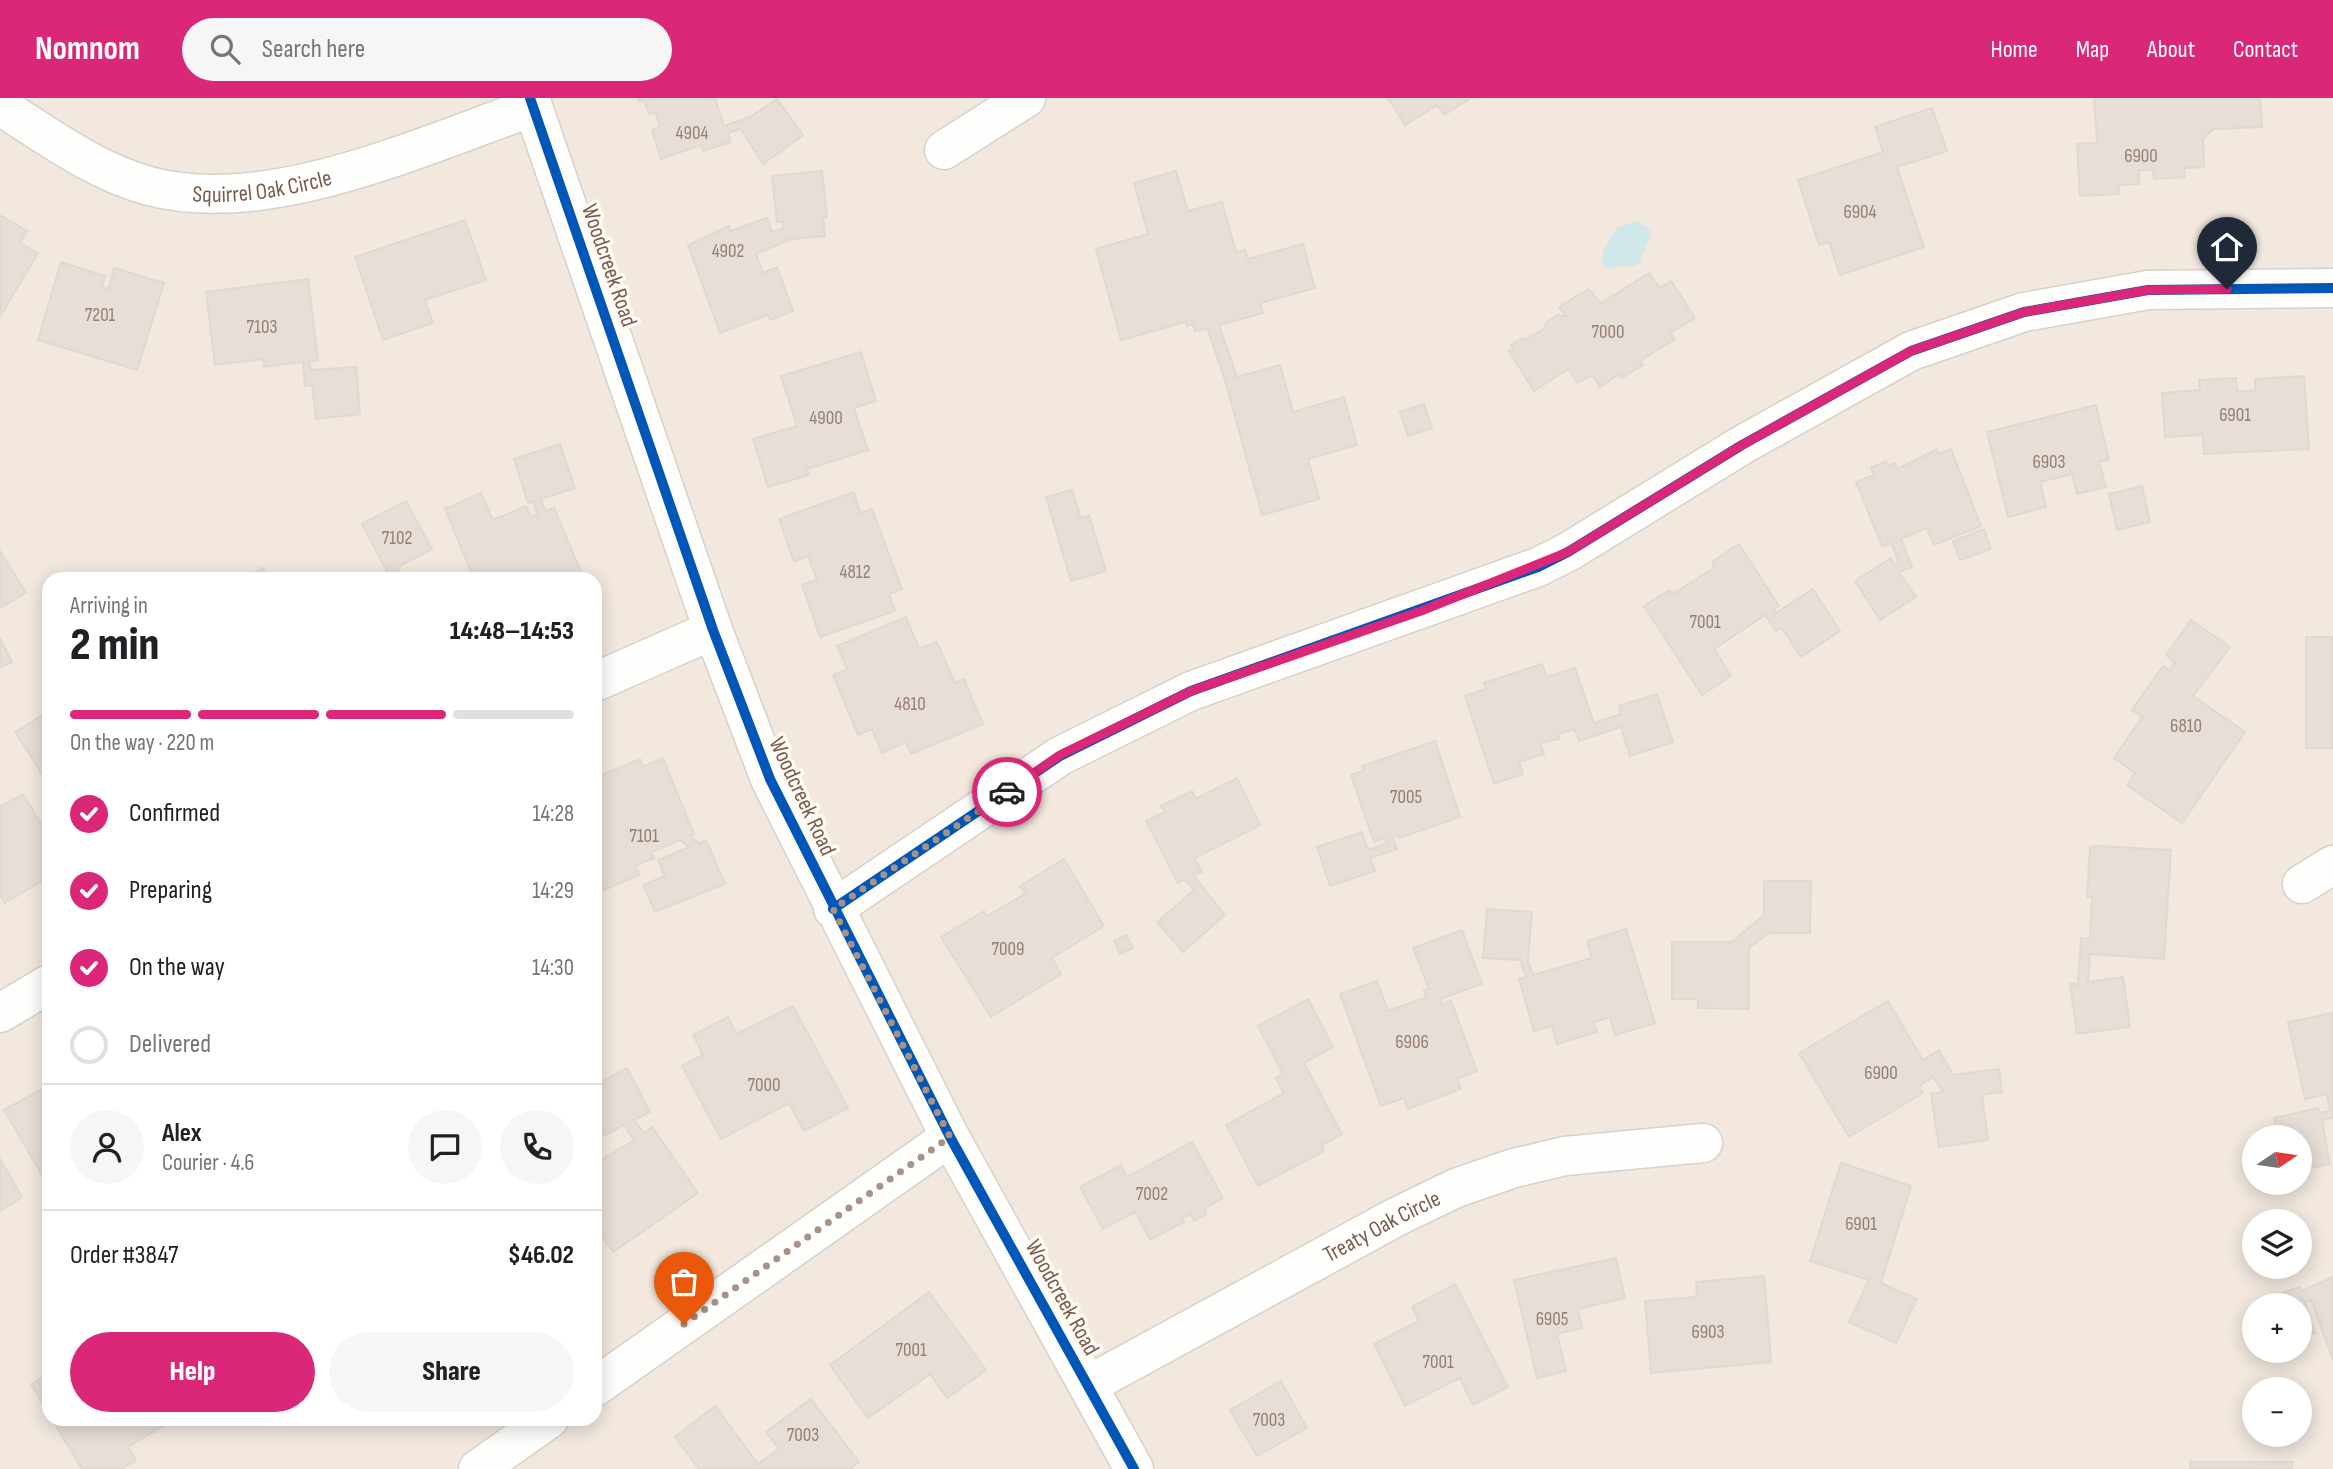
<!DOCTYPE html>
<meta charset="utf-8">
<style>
body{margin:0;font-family:"Sofia Sans Condensed",sans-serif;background:#f6f6f6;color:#202124;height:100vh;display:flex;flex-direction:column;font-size:26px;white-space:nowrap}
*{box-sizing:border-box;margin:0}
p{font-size:23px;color:#757577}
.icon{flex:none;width:38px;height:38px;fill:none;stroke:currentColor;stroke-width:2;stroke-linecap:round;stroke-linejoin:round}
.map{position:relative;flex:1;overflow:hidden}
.sheet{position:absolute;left:42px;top:474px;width:560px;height:854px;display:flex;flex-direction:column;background:#fff;border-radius:21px;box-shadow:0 4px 18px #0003}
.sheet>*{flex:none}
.needle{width:46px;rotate:77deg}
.tools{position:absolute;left:2242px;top:1027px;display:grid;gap:14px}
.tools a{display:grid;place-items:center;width:70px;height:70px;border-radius:50%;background:#fff;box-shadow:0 4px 18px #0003;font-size:35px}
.pin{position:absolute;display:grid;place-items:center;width:60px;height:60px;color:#fff;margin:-72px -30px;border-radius:50% 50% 50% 0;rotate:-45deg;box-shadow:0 0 7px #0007}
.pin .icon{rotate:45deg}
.courier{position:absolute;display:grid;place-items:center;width:70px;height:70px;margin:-35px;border:5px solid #db2777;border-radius:50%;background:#fff;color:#222;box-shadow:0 2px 9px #0007}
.overview em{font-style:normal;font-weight:800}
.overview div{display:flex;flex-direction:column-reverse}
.overview{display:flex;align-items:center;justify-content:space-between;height:119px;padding:0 28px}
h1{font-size:46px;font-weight:800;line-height:52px}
.bar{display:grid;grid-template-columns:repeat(4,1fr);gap:10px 7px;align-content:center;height:84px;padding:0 28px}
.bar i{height:9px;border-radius:5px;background:#e0e0e0}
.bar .active{background:#db2777}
.bar p{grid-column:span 4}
.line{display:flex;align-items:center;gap:18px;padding:0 28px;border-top:2px solid #e0e0e0}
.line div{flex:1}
.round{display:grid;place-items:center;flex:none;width:74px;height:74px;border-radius:37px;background:#f6f6f6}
ol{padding:0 28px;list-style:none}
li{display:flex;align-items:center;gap:21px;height:77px}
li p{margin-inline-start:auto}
li .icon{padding:7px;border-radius:50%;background:#db2777;color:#fff;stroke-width:4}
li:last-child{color:#757577}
li i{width:38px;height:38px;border:4px solid #e0e0e0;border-radius:50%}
.action{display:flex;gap:14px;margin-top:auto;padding:14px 28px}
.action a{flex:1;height:80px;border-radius:42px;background:#db2777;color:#fff;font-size:28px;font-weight:800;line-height:80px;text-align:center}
.action a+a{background:#f6f6f6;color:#202124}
header{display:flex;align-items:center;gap:42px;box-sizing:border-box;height:98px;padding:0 35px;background:#db2777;color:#fff}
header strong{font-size:33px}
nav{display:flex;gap:38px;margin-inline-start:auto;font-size:24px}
.search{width:490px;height:63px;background:#f6f6f6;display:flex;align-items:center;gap:18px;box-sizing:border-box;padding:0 24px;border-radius:38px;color:#757577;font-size:26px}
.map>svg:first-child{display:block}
.residential{fill:#f2e8de;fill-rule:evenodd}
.water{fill:#d0e8ea}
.building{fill:#e6ded7;stroke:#e2d8d2;stroke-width:2}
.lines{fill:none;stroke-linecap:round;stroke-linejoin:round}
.street-casing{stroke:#d7d1cb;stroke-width:41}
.street{stroke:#fefefd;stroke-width:38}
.cycleway-casing{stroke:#fffaf3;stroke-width:15}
.cycleway{stroke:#0057b8;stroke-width:10}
.done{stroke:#a69286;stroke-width:7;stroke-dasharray:0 12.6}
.route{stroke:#db2777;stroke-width:9}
.labels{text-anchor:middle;stroke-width:7;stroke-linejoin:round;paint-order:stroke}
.number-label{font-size:19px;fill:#977e72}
.street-label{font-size:23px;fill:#7a5c4d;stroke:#fffaf3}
</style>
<header>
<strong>Nomnom</strong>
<div class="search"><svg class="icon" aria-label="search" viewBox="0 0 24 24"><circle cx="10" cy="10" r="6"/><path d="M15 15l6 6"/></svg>Search here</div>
<nav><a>Home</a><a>Map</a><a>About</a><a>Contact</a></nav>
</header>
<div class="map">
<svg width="2333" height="1371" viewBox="0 0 2333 1371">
<rect width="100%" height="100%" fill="#f9f5f0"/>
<path class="residential" d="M0,0H2333V1371H0ZM49,481H595V1321H49ZM2254,1040H2300V1085H2254ZM2254,1124H2300V1169H2254ZM2254,1208H2300V1253H2254ZM2254,1292H2300V1337H2254Z"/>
<path class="water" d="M1636,123L1651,132C1652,143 1641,152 1641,165C1633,170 1629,168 1620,168C1617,168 1613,171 1610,171C1590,166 1613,136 1618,129Z"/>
<path class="building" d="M638,0H715L724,28L750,19L777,1L803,37L763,66L741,31L728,35L731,44L703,53L701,47L661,61L652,32L660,29L655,14L649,16L644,2L639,4Z
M1388,0H1471L1444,17L1437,7L1405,27Z
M2094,0H2260L2262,29L2213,31L2203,41L2204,69L2184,70L2185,79L2154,81L2153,72H2139V86L2118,87L2119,96L2080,98L2077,46L2097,45Z
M1932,10L1947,53L1897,69L1924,149L1840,177L1829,144L1819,147L1798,82L1883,54L1875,29Z
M822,73L827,119H823L825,138L791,141L756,156L763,175L777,169L793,213L770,222L768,217L720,235L688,147L729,128L730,133L767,120L772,134L783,131V124H777L772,78Z
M1176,73L1188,113L1222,104L1236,154L1245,152L1248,161L1303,146L1315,190L1260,205L1263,215L1219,227L1237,279L1280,267L1293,314L1344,299L1357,347L1308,361L1319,401L1262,417L1225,282L1207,230L1195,233L1193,226L1187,228L1186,224L1121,242L1096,151L1148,136L1134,85Z
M0,117L27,133L20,145L38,155L1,217Z
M465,122L486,182L425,202L433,225L383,242L355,159Z
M61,164L105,178L102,189L108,191L114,170L164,185L137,272L38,242Z
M1649,175L1660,190L1671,183L1695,220L1671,235L1675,241L1640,263L1643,267L1622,280L1619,276L1600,289L1592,277L1578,285L1568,271L1534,293L1509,253L1513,250L1511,247L1522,240L1524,243L1545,230L1546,225L1557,217L1567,219L1559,209L1588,191L1601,205Z
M308,181L318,262L309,263L311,272L356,269L360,316L316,321L312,287L305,288L303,264L264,269L263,261L215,267L206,194Z
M861,254L876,303L854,310L868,352L807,371L809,377L768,389L753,341L797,328L781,278Z
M2304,278L2309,351L2204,356L2203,337L2165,339L2162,295L2200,292L2199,282L2236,280L2237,294L2255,292V281Z
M1424,306L1432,330L1408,338L1400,314Z
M2096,307L2109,362L2099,364L2106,389L2077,396L2072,376L2040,384L2046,409L2008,419L1987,334Z
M560,346L575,390L541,401L545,413L554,410L584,481H474L445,411L481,395L493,422L526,408L531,419L537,417L534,403L528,405L514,361Z
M1937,351L1939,356L1951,351L1981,428L1934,447L1927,430L1901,441L1912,469L1899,474L1916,499L1880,522L1855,483L1891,460L1894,466L1899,464L1891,445L1882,448L1856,384L1874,377L1871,370L1886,363L1888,368L1895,365L1897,371Z
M2142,388L2150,424L2117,432L2109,396Z
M1072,392L1081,420L1089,417L1106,473L1071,483L1046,399Z
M854,394L860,415L872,411L902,491L889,496L895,513L820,539L802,487L817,482L808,458L794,464L779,421Z
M406,403L432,451L401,467L396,480L401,478L403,481H385L387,473L362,426Z
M1984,431L1991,451L1960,462L1953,443Z
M1739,446L1779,508L1773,511L1776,515L1813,491L1840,533L1801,559L1782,530L1776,533L1765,517L1714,551L1731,578L1702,597L1644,508L1669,492L1673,496L1715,469L1712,464Z
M0,453L26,495L0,510Z
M263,470L269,481H242Z
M906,519L919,551L937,544L955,585L964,581L983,626L911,656L906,644L882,655L872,631L858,637L833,577L847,571L837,548Z
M2191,522L2230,549L2193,598L2245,634L2182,725L2127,687L2135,675L2114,660L2142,619L2132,612L2163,568L2170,572L2175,564L2166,557Z
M2306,539H2333V650H2306Z
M0,540L12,564L0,570Z
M1542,566L1547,579L1575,570L1594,625L1621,616L1619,608L1657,596L1673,644L1630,658L1621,629L1579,643L1574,631L1558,636L1559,641L1540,645L1544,656L1519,664L1523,676L1494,686L1465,598L1486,591L1484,585Z
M49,613V676L44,679L15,634Z
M1435,643L1460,719L1399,740L1398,737L1393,739L1397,751L1370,760L1375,773L1330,788L1317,749L1362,734L1368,752L1387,745L1385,740L1374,744L1351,677L1363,673L1362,668Z
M663,660L694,736L690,738L700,745L706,742L725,786L655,814L643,787L665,778L658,762L689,749L680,742L652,754L654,760L635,768L639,777L602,793L595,776V680L640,661L643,669Z
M1237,680L1260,727L1194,760L1202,774L1193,777L1225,817L1183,854L1157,824L1194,792L1185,781L1178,785L1146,723L1165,714L1161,708L1192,693L1196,701Z
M23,696L49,740V779L5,805L0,797V709Z
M2097,748L2171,752L2164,861L2090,856L2088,884L2123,879L2130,929L2077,936L2070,886H2078L2081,840L2090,841L2092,799H2087L2090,749Z
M1064,761L1104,828L1052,860L1061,876L991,919L941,839L984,813L987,818L1025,796L1020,788Z
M1764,783H1811L1810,835H1769L1749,850V911L1698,910V901H1672V844H1732L1764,817Z
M1487,811L1532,814L1528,863L1533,877L1592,860L1587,843L1626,831L1655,925L1615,937L1610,919L1594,924L1597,934L1557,946L1552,928L1534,933L1519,881L1526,879L1520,862L1483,860Z
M1462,832L1482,886L1440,901L1442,907L1451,903L1477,973L1457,981L1461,991L1408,1011L1404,1000L1381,1008L1340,896L1377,883L1388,913L1427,899L1424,892L1429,891L1413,850Z
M1126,837L1133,850L1120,856L1114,843Z
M1308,901L1333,949L1304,965L1342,1036L1322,1047L1324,1053L1258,1088L1226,1027L1284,995L1276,980L1283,976L1258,928Z
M1888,903L1923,962L1939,952L1953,977L1999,971L2002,994L1982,997L1988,1042L1939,1049L1931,996L1943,994L1933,979L1919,988L1923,995L1849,1039L1799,955Z
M793,908L848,1010L804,1033L789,1005L721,1041L682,968L703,957L693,937L728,919L736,936Z
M2333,915V1020L2322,1022L2330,1066L2300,1072V1040H2278L2274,1020L2318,1010L2319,1015L2330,1013L2327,996L2305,1001L2288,924Z
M627,970L650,1014L634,1022L644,1035L652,1029L698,1095L613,1154L595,1127V1066L634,1042L624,1027L603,1038L595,1022V987Z
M44,990L49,998V1089L4,1012Z
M1192,1044L1223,1100L1204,1111L1206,1116L1203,1118L1194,1123L1191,1116L1182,1121L1184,1124L1150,1142L1135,1114L1103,1131L1080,1089L1121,1067L1127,1079Z
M0,1061L22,1099L0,1113Z
M1841,1065L1911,1088L1881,1185L1917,1201L1896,1245L1849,1224L1869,1182L1810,1163Z
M1616,1160L1625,1200L1578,1211L1582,1230L1557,1236L1566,1273L1537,1280L1514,1182Z
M1764,1178L1771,1264L1651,1275L1645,1203L1697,1199L1696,1184Z
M2333,1179V1262L2311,1202L2305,1204L2315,1235L2300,1241V1208H2262L2260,1202L2300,1189L2302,1193Z
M1455,1186L1508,1289L1473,1307L1460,1280L1405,1308L1374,1246L1419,1223L1412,1209Z
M929,1194L986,1272L947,1300L930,1276L868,1320L830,1267Z
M49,1276V1316L31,1286Z
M1281,1283L1307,1330L1257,1358L1230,1312Z
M811,1301L859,1364L850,1371H699L675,1339L715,1308L758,1366L779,1351L766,1334Z
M52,1321H166L168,1325L128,1349L136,1362L121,1371H82Z
M307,1321H329L308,1326Z
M2190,1364H2292V1371H2190Z"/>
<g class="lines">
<g class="street-casing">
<g id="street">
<path d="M530,0L713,532L770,681L950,1039L1134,1371"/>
<path id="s1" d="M0,8C48,38 94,73 149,88C269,120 420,48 533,9"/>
<path d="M944,52L1026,0"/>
<path d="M595,584L713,532"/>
<path d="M2302,786L2333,767"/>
<path d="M833,811L1060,658L1191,593L1538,469L1568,454L1742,347L1911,253L2024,214L2148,192L2333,190"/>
<path d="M0,915L49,886"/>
<path id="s2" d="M1088,1287L1396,1119L1456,1090L1514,1070L1565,1058L1703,1045"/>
<path d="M595,1289L950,1039"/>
<path d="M478,1371L549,1321"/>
</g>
</g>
<use href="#street" class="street"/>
<g class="cycleway-casing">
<path id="cycleway" d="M530,0L713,532L770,681L950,1039L1134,1371
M833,811L1060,658L1191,593L1538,469L1568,454L1742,347L1911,253L2024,214L2148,192L2333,190"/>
</g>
<use href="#cycleway" class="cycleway"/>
</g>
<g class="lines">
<path class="done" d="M684,1226L950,1039L833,811L1007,694"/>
<path class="route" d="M1007,694L1060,657L1191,593L1421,513L1568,454L1742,347L1911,253L2024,214L2148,192L2227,191"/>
</g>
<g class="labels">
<g class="number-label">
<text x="692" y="41">4904</text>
<text x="2141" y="64">6900</text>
<text x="1860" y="120">6904</text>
<text x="728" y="159">4902</text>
<text x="100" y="223">7201</text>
<text x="262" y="235">7103</text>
<text x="1608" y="240">7000</text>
<text x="2235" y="323">6901</text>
<text x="826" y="326">4900</text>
<text x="2049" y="370">6903</text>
<text x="397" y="446">7102</text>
<text x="855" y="480">4812</text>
<text x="1705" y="530">7001</text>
<text x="910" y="612">4810</text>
<text x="2186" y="634">6810</text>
<text x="1406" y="705">7005</text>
<text x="644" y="744">7101</text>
<text x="1008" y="857">7009</text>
<text x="1412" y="950">6906</text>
<text x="1881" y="981">6900</text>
<text x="764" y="993">7000</text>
<text x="1152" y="1102">7002</text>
<text x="1861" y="1132">6901</text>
<text x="1552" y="1227">6905</text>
<text x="1708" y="1240">6903</text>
<text x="911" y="1258">7001</text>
<text x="1438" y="1270">7001</text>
<text x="1269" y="1328">7003</text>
<text x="803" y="1343">7003</text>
</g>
<g class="street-label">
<text dy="8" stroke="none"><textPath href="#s1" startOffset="284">Squirrel Oak Circle</textPath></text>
<text transform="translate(610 167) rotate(71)" y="8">Woodcreek Road</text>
<text transform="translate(803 698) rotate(65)" y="8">Woodcreek Road</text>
<text dy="8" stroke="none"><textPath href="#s2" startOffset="334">Treaty Oak Circle</textPath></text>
<text transform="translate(1063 1199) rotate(61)" y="8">Woodcreek Road</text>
</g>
</g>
</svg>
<div class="tools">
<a><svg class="needle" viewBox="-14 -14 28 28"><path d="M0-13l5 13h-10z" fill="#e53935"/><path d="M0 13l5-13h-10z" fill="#757577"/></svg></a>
<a><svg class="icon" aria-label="layers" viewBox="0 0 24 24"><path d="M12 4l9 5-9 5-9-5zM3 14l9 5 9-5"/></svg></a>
<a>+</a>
<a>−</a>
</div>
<div class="pin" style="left:684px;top:1226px;background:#ea580c"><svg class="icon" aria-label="bag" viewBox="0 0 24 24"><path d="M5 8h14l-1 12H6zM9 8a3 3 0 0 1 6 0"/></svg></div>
<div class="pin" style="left:2227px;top:191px;background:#1f2937"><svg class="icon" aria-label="home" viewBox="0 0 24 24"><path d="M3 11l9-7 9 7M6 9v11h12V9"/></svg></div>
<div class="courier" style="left:1007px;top:694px"><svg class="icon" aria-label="car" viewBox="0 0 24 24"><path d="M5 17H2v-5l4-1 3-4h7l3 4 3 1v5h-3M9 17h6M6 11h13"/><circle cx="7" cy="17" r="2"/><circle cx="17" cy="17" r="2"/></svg></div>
<section class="sheet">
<div class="overview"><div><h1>2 min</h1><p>Arriving in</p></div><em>14:48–14:53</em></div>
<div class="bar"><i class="active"></i><i class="active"></i><i class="active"></i><i></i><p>On the way · 220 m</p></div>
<ol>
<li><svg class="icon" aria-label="check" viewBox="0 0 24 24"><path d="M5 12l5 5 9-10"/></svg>Confirmed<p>14:28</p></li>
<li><svg class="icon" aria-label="check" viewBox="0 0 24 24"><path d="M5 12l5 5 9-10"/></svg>Preparing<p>14:29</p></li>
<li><svg class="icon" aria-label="check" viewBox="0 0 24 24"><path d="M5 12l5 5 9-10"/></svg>On the way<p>14:30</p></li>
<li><i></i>Delivered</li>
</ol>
<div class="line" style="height:126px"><a class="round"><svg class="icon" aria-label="person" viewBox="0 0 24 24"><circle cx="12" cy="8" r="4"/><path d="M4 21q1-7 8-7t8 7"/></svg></a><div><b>Alex</b><p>Courier · 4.6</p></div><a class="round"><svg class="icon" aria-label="chat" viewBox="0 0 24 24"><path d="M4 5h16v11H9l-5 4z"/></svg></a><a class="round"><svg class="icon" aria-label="phone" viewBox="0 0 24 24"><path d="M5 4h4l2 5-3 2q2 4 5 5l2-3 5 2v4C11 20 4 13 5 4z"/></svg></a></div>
<div class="line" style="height:91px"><div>Order #3847</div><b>$46.02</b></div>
<div class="action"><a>Help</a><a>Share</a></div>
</section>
</div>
